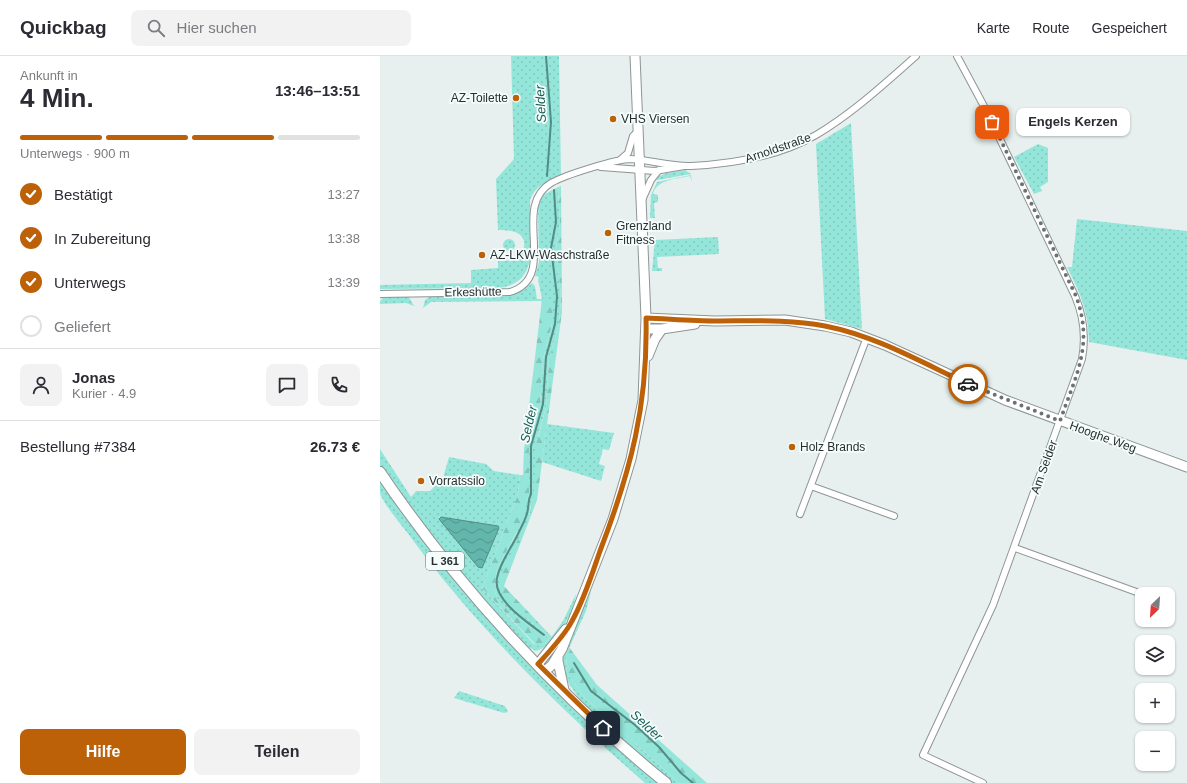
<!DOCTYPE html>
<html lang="de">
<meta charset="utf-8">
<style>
body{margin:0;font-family:Helvetica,sans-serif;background:#f2f2f3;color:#2b2b33;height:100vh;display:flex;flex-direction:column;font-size:15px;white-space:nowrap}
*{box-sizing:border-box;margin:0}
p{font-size:13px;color:#7c7c81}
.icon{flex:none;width:22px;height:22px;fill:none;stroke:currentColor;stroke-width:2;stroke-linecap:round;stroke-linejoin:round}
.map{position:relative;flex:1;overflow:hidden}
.side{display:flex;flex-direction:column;background:#fff;width:380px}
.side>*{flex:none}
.needle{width:26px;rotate:205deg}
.controls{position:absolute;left:755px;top:531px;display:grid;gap:8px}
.controls a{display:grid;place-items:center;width:40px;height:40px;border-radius:8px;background:#fff;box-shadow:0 1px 3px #0004;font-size:20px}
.pin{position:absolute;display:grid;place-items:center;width:34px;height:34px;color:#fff;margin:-17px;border-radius:8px;box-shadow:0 2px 6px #0006}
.courier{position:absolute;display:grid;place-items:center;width:40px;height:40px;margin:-20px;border:3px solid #bd6109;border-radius:50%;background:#fff;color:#222;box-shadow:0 1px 5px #0007}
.bubble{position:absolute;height:28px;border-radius:8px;background:#fff;box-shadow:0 1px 3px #0004;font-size:13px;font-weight:700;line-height:28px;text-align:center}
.head em{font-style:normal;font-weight:700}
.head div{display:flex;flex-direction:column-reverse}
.head{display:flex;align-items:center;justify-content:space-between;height:68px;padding:0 20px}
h1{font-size:26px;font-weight:700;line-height:30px}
.bar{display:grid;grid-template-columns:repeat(4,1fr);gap:6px 4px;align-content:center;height:48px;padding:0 20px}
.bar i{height:5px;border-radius:3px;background:#e1e1e2}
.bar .selected{background:#bd6109}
.bar p{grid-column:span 4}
.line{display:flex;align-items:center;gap:10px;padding:0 20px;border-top:1px solid #e1e1e2}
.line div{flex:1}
.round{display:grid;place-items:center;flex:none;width:42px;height:42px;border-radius:8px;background:#f2f2f3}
ol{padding:0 20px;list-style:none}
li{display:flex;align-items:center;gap:12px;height:44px}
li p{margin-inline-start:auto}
li .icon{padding:4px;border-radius:50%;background:#bd6109;color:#fff;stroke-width:4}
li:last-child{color:#7c7c81}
li i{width:22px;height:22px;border:2px solid #e1e1e2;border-radius:50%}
.primary-button{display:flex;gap:8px;margin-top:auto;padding:8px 20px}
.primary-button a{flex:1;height:46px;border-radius:8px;background:#bd6109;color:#fff;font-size:16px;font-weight:700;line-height:46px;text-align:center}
.primary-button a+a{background:#f2f2f3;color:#2b2b33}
header{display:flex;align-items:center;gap:24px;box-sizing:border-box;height:56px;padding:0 20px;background:#fff;border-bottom:1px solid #e1e1e2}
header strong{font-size:19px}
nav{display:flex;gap:22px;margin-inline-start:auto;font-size:14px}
.search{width:280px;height:36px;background:#f2f2f3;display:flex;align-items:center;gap:10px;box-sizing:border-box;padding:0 14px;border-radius:8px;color:#7c7c81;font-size:15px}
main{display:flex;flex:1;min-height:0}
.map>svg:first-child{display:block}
.grass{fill:url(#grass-dots);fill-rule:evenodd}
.forest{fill:url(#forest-firs)}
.water{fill:url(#water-waves);stroke:#528d85}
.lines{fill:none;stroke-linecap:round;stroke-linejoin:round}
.stream{stroke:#528d85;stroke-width:2}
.street-casing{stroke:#8d9694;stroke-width:8}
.secondary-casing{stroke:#8d9694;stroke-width:11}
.primary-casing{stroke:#8d9694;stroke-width:12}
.street{stroke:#fff;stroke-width:6}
.secondary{stroke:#fff;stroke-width:9}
.primary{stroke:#fff;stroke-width:10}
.done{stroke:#6c7171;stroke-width:4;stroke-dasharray:0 7.2}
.route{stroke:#bd6109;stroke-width:5}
.poi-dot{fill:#bd6109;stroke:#f4fdfc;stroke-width:1.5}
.labels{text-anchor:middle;stroke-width:3.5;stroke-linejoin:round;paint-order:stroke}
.shield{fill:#f4fdfc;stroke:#676b6b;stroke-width:1}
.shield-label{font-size:11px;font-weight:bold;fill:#2a2d2d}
.poi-label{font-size:12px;fill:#2a2d2d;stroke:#f4fdfc;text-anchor:start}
.street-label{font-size:12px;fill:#2a2d2d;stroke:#f4fdfc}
.water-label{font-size:13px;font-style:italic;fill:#195f57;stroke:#f4fdfc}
</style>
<header>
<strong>Quickbag</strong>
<div class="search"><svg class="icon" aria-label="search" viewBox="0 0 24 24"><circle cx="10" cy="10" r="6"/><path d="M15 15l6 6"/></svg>Hier suchen</div>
<nav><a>Karte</a><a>Route</a><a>Gespeichert</a></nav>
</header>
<main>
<section class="side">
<div class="head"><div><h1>4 Min.</h1><p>Ankunft in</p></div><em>13:46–13:51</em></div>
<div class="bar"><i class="selected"></i><i class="selected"></i><i class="selected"></i><i></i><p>Unterwegs · 900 m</p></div>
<ol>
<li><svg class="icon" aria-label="check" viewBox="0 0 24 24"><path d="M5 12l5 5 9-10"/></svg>Bestätigt<p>13:27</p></li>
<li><svg class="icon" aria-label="check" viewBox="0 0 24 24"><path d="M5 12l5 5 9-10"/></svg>In Zubereitung<p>13:38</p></li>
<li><svg class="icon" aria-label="check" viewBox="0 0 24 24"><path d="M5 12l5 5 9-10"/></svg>Unterwegs<p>13:39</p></li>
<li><i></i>Geliefert</li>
</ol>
<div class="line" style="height:72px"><a class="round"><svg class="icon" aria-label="person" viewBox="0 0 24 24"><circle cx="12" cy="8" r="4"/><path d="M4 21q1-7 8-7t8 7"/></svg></a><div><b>Jonas</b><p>Kurier · 4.9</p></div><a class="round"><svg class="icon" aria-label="chat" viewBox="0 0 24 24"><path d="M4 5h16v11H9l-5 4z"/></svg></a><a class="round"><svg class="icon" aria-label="phone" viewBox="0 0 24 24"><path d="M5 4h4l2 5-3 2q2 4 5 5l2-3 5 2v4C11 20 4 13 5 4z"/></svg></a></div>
<div class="line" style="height:52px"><div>Bestellung #7384</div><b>26.73 €</b></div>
<div class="primary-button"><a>Hilfe</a><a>Teilen</a></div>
</section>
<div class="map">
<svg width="807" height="727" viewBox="0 0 807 727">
<defs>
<pattern id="grass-dots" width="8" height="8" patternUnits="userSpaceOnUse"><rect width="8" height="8" fill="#95e6da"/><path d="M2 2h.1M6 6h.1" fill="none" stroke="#81c6bb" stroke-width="1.8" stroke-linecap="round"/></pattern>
<pattern id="forest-firs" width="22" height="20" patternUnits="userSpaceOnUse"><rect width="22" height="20" fill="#95e6da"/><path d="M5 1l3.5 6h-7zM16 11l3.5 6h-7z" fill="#81c6bb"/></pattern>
<pattern id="water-waves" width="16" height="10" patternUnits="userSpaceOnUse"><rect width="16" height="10" fill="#63b6ab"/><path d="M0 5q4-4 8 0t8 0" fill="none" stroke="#52948c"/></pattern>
</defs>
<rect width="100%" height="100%" fill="#e7f0ee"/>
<path class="grass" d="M131,0H179L181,120C166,128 157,127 150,144V203C147,220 138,229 120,232L0,233V229L91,227V214L118,212V205L134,204L143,195C149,176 132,174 118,174L116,123L134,103Z
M471,67L482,273L445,263L436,88Z
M658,88L668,92V126L660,131L662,135L654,138L634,101Z
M305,114L311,118L277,124V121L287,117Z
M311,119L312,126L310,120C297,123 277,123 273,138L278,139V146L274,147L275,162H270L271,139L277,126Z
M178,131L180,168L176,193L181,242L179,268L169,303L166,351L158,380L154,441C149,449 150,459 147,467C138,489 128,510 119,531L137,554L165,577L170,583L183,565L196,538C194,556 176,590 156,595L148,591L74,512L8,423L0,409V393L31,441L36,435H50L63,422L69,401L106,408L114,415L140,419L138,438L102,532L154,588L163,589L169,584L133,558L118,545L114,532L117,513L136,478L146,454V444L149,439V391L160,350L163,303L172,268L162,243V245L51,246L43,252L45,244L49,241L128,240L144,234L152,227L155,230L157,243H162L158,224L159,221L155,220L159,206L158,149L163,139ZM59,461L118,470L119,472L102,511H98Z
M697,163L807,175V304L709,286C708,254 701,239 687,211H692Z
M338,181L339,198L277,201L278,212H282V215H272L275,184Z
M123 189a6 6 0 1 1 12 0a6 6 0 1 1-12 0Z
M4,241H29L34,250L26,247L0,248V245Z
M167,368L234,377L229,394L223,393L219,408L225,410L221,425L162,406Z
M0,422L65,512L281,727H265C179,652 97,572 29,479C23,471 2,446 0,437C0,433 0,426 0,422Z
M211,535L206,555L186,599L187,617L204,641L299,727H291L207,654L185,622L181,600Z
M79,635L125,650L128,656L124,657L74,642Z"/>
<path class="forest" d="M181,130L182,256L157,444L124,530L172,581L170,583L165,577L137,554L123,540L119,531L122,515L146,468L150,456L151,446L154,441L155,393L166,351L169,303L179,268L181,242L176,193L180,168L178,131Z
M162,243H173L172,268L163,303L160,350L149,391V439L146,444V454L142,466L117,513L114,532L118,545L133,558L169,584L163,589L157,590L102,532L138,438L140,419H143L144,392L150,368L147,367Z
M189,591L217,629L327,727H299L204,641L187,617L186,599Z"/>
<path class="water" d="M61,461L118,470L119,472L102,512L98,511L59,463Z"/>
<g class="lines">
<path class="stream" d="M166,0L171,66L167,120
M164,579C149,567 112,544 117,522C120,506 131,493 138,478C141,471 148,460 148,452C149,446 148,444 151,438V390L163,348L166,301L175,268L177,240L171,192L176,166L174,134
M194,607L211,635L255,669L279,691L301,717L313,727"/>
<g class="street-casing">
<path id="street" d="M577,0L606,54L695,240C704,261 706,281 702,303L613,549L543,699L603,727
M240,104L248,97L253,80L257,76
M221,111L275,115L304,110
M262,144L271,124L279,114
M0,238L130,236C180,221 130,151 171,127C185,119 236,103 251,103C271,104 292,111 311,110C353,108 400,100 436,79C473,57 504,28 536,0
M431,430L514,460
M420,458L487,281
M635,492L762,538"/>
</g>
<g class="secondary-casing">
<path id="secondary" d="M266,262L335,265L405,264L445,270L471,276L505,289L625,344L807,411
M267,273H282L315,268
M268,300L275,283L282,273
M178,599V605L184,634
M158,608L186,573
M165,615L172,609L182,593L233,463L251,403L263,344L266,262L255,0"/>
</g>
<g class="primary-casing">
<path id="primary" d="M0,416C77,530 178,640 286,727"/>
</g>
<use href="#street" class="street"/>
<use href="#secondary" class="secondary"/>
<use href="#primary" class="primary"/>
</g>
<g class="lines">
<path class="done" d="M588,328L680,365C696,319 714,289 696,240L612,66"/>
<path class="route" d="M223,672L158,608C168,597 185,579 192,565C204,544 212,518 220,495C251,414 268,349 266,262C290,263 313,265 336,265C373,265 409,263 445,270C496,280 541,306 588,328"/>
</g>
<g class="poi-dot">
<circle cx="136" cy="42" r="4"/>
<circle cx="233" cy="63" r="4"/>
<circle cx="228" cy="177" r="4"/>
<circle cx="102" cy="199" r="4"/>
<circle cx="412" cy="391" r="4"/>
<circle cx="41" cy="425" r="4"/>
</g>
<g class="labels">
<rect class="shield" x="46" y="496" width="38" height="18" rx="3"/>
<g class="shield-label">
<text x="65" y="509">L 361</text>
</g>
<g class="poi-label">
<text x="128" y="46" text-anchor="end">AZ-Toilette</text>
<text x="241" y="67">VHS Viersen</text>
<text x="236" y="174">Grenzland<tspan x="236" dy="14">Fitness</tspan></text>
<text x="110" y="203">AZ-LKW-Waschstraße</text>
<text x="420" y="395">Holz Brands</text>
<text x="49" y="429">Vorratssilo</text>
</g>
<g class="street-label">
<text transform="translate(398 92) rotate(-19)" y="4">Arnoldstraße</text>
<text transform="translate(93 236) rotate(-1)" y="4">Erkeshütte</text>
<text transform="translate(723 381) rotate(20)" y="4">Hooghe Weg</text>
<text transform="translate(664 411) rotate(-70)" y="4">Am Selder</text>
</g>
<g class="water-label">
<text transform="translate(160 48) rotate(-93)" y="5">Selder</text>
<text transform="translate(148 368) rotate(-77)" y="5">Selder</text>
<text transform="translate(267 669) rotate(43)" y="5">Selder</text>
</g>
</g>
</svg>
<div class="controls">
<a><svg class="needle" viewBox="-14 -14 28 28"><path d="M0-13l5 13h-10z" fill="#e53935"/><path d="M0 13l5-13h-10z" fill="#7c7c81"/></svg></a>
<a><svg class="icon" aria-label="layers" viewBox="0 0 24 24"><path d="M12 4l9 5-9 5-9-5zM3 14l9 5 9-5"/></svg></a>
<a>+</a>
<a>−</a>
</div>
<div class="pin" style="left:612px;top:66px;background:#ea580c"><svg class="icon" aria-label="bag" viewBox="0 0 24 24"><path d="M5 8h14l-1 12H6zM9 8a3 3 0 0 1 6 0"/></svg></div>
<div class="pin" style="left:223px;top:672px;background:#1f2937"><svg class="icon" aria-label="home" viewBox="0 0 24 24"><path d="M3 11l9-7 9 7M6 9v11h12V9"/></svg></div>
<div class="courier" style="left:588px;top:328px"><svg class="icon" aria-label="car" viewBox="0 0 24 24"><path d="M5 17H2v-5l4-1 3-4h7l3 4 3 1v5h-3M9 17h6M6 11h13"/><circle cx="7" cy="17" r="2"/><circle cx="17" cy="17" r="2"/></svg></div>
<div class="bubble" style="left:636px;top:52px;width:114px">Engels Kerzen</div>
</div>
</main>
